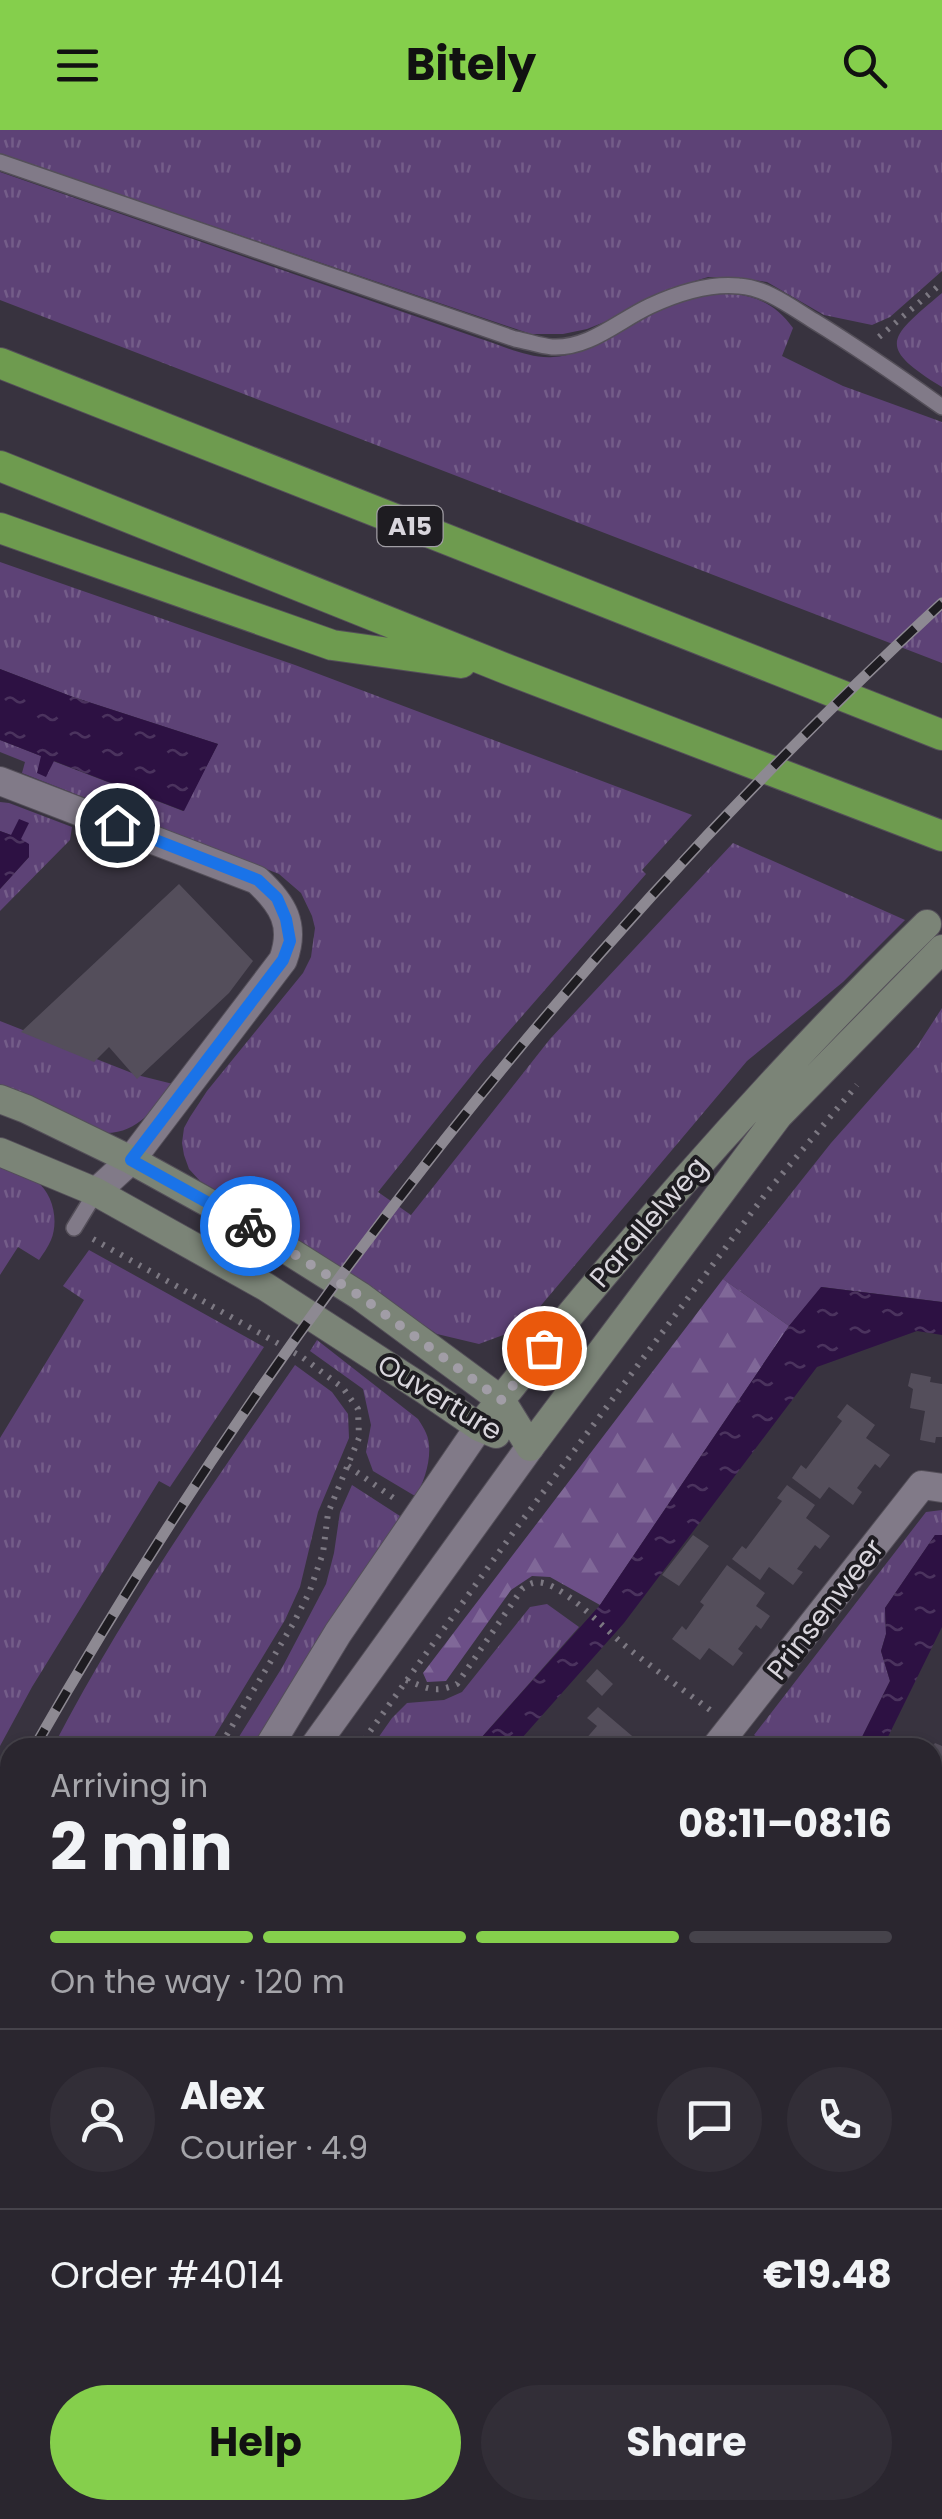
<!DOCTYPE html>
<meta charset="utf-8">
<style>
body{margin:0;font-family:Poppins,sans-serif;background:#322e37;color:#f1f3f6;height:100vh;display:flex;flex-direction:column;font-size:38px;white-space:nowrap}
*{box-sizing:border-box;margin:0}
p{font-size:32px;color:#a5a5aa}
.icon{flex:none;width:55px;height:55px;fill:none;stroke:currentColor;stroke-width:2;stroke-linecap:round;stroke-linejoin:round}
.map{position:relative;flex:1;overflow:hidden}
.side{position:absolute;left:0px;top:1608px;width:942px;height:782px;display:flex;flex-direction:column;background:#2a262f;border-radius:30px 30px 0 0;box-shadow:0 2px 8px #0004,0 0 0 2px #46434b}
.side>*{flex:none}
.pin{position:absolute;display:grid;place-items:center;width:85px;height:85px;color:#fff;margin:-42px;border:5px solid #fff;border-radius:50%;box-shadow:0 2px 10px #0007}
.courier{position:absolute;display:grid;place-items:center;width:100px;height:100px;margin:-50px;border:8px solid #1a73e8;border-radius:50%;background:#fff;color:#222;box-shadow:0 2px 12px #0007}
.headline em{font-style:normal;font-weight:700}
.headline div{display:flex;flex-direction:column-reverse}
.headline{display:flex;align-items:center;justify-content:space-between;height:170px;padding:0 50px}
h1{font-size:65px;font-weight:700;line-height:75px}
.bar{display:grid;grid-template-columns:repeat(4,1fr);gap:15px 10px;align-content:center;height:120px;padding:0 50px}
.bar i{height:12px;border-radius:8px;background:#46434b}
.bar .selected{background:#85cf4c}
.bar p{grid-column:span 4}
.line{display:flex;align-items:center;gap:25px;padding:0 50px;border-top:2px solid #46434b}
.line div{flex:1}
.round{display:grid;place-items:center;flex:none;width:105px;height:105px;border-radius:52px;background:#322e37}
.action{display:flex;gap:20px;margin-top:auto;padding:20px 50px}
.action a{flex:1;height:115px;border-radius:60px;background:#85cf4c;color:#111;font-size:40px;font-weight:700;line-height:115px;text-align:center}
.action a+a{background:#322e37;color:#f1f3f6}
header{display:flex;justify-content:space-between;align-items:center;height:130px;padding:0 50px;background:#85cf4c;color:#111;font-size:45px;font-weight:700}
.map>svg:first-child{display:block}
.grass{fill:url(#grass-tufts)}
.forest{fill:url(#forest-firs)}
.water{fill:url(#water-ripples)}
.building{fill:#544e5b}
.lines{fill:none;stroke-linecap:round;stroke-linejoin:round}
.service-casing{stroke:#544f59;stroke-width:18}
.minor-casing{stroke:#544f59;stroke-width:30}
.tertiary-casing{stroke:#544f59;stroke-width:30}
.secondary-casing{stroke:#544f59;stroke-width:30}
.motorway-casing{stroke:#544f59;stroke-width:32}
.path{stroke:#7c7882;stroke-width:6;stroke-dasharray:2.5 8;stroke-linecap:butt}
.service{stroke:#817a88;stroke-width:15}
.minor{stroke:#817a88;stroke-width:28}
.tertiary{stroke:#817a88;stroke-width:28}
.secondary{stroke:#7b8477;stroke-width:28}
.motorway{stroke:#6e9b4f;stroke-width:30}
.rail-casing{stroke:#8d8992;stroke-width:11}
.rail{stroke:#1e1c21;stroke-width:8;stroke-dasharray:22;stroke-linecap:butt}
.done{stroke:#a19da6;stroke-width:10;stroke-dasharray:0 18}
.route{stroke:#1a73e8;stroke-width:12}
.labels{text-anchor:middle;stroke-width:8;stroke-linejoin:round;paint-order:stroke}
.shield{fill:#1e1c21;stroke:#a19ea5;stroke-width:2.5}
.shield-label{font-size:25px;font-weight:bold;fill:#d9d6dd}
.street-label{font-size:28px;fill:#d9d6dd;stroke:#1e1c21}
</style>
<header><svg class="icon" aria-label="menu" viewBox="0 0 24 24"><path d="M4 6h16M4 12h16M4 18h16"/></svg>Bitely<svg class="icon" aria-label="search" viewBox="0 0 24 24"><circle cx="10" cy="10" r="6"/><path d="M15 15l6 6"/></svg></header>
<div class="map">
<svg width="942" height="2389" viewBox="0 0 942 2389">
<defs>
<pattern id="grass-tufts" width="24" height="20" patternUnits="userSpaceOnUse" patternTransform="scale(2.5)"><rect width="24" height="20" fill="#5d4276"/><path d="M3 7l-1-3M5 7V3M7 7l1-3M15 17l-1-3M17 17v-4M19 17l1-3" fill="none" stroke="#745d89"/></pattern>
<pattern id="forest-firs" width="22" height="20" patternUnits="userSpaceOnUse" patternTransform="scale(2.5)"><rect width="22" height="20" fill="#6c4f87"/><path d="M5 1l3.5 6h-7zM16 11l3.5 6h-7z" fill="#806898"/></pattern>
<pattern id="water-ripples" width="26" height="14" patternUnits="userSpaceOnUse" patternTransform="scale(2.5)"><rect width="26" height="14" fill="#2d1143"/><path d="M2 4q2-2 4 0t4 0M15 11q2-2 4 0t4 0" fill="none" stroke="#4b335e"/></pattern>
</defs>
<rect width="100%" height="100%" fill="#38333f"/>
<path class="grass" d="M0,0H942V141L890,187L872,195L824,185L767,152L739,148L708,147L669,159L612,189L587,199L563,204H531L0,24Z
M0,42L478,208C501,215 529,229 553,227C570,227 589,217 604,209C646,186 685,160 735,164C760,167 778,177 793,198L782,226L843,256L942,292V533L0,170Z
M942,163V257C875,216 889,208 942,163Z
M0,432L295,535L692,685L642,740L646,744L483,931L378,1062L411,1085L550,909L733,713L905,790L843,852L747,931L522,1198L479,1214L437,1204L275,1094L200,1051L189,1039L184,1025L182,1013L184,998L190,987L207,961L303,843L311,827L315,798L312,786L301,763L279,744L22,643L25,632L0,622V610L41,626L45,647L53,631L183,681L218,614L73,567L0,539Z
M0,672L9,673L72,697L70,710L0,781V759L29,727L11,705L0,701Z
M942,878V1172L822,1157L789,1196L723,1149L831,1013L918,915Z
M0,891L137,945L173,954C155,977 139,1003 106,1003L0,961Z
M0,1034C12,1039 25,1044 36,1051C53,1063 59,1091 51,1110C48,1117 43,1124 39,1130L18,1117L0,1145Z
M89,1120L264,1217L170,1357L159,1351L32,1557L0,1616V1308L84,1170L63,1156Z
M317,1210L418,1289C421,1294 424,1298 426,1303C434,1320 426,1351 415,1366L373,1341L366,1322L371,1295L363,1259L310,1221Z
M295,1235L332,1262L348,1284L349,1308L318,1382L300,1457L285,1490L208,1617H53C122,1484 209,1359 295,1235Z
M352,1355L400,1386L254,1617L232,1618L283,1536L326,1454L334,1423L340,1382Z
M942,1380V1405H935L885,1478L886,1504L881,1521L890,1551L857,1617H772L754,1605L926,1382Z
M547,1474L579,1497L473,1617L371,1618L392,1588L407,1573L444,1570L462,1562L530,1477Z
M10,1700V1973L0,1974V1719Z"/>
<path class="forest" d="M723,1149L789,1196L600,1475L550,1447L532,1446L511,1460L446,1551L427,1552L423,1543Z"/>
<path class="water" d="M0,539L73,567L218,614L184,681L54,631L46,647L37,643L41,626L0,610Z
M19,689L29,693L21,709L29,714V727L0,759V701L11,705Z
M821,1157L942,1172V1205L917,1201L817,1237L624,1493L514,1617H473L600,1475L789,1196Z
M935,1405H942V1497L883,1617H857L890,1551L881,1521L886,1504L885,1478Z
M10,2324V2380H215L223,2389H0V2346Z"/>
<path class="building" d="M179,754L253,831L229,863L137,949L109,917L94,932L21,902Z
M911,1243L931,1247L930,1252L942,1254V1307H936L935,1313L920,1310L925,1281L910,1278L913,1259L908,1256Z
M847,1274L875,1295L866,1308L890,1325L880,1338L875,1334L857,1358L862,1362L853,1375L829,1357L820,1369L792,1348L801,1335L806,1339L842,1291L837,1287Z
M787,1355L815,1375L806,1388L830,1406L820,1419L815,1415L797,1439L803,1442L793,1455L769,1437L760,1450L732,1429L742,1416L746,1419L782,1371L777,1368Z
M693,1405L709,1416L679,1456L662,1445Z
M727,1435L765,1463L756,1476L770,1486L761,1499L756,1495L738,1519L743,1523L733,1536L709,1518L700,1530L672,1509L682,1496L686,1500L704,1475L700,1472Z
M597,1539L613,1554L602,1566L586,1551Z
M598,1577L638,1611L632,1618H578L597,1596L587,1588Z
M935,1613L942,1616V1667L932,1662L939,1648L932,1645V1617Z
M938,2212H942V2270L933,2269Z
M932,2351L942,2352V2384L932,2383Z
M521,2380H603L599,2385L604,2389H533Z
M868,2380H926L925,2389H867Z"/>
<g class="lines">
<g class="service-casing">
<path id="service" d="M0,32L515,209C527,211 540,216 552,217C589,219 618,191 650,176C678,163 708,153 739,156C767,158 791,177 814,191C858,218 900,247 942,277
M74,1098L96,1062
M0,2077L10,2079
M0,2127L10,2129"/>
</g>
<g class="minor-casing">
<path id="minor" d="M0,651L257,750C283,774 296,795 283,830L131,1030L96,1062
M715,1618L922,1355L942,1358
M932,1867L942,1860
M932,2015L942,2021
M932,2117L942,2096
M670,2380L681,2389
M373,2389L379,2380
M795,2389L800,2380"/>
</g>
<g class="tertiary-casing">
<path id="tertiary" d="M268,1618L338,1503L479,1297
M313,1618L530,1317
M333,2380L346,2389"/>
</g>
<g class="secondary-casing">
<path id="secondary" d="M0,969L26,979L131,1030L238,1089L360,1166L501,1270L530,1317
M0,1022L96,1062L266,1157L425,1260L479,1297L496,1304
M479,1297C619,1121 766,951 927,794
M530,1317L778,986L942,819"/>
</g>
<g class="motorway-casing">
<path id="motorway" d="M0,233L942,605
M0,336L509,540L942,706
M0,398L332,515L461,533"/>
</g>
<path class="path" d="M879,207L942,153
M93,1109L302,1227L343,1258L358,1279L359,1308L328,1383L323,1423L309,1463L293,1494L219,1618
M348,1336L395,1369
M406,1550C427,1558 435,1564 457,1554L522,1459C529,1454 534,1451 543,1453C567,1459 603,1497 623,1514C651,1537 681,1558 710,1580
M358,1618L515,1400L767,1062L857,955
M932,1705L942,1706
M0,1999L10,1990
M0,2173L10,2177
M267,2380L277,2389"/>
<use href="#service" class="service"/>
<use href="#minor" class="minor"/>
<use href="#tertiary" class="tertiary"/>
<use href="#secondary" class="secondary"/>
<use href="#motorway" class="motorway"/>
<g class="rail-casing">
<path id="rail" d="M34,1618C277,1193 582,805 942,473
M0,1678L10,1660"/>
</g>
<use href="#rail" class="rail"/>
</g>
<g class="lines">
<path class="done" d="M250,1096L360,1166L501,1270L544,1218"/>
<path class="route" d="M117,695L258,750L277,768L286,789L290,811L283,830L131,1030L250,1096"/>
</g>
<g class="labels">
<rect class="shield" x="377.5" y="376" width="65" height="40" rx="8"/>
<g class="shield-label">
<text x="410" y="405">A15</text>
</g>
<g class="street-label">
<text transform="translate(648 1092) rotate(-49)" y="10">Parallelweg</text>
<text transform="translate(440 1267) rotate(31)" y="10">Ouverture</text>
<text transform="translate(825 1479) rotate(-52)" y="10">Prinsenweer</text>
</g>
</g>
</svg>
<div class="pin" style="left:544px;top:1218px;background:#ea580c"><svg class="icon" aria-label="bag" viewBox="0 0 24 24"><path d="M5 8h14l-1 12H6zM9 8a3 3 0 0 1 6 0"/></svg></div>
<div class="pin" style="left:117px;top:695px;background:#1f2937"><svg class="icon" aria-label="home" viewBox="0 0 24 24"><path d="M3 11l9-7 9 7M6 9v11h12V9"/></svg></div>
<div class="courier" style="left:250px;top:1096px"><svg class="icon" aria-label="bike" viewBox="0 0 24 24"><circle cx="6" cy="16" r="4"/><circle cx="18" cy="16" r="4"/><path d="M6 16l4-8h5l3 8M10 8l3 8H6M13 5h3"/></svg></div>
<section class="side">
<div class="headline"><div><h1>2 min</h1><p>Arriving in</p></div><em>08:11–08:16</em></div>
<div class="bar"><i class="selected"></i><i class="selected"></i><i class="selected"></i><i></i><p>On the way · 120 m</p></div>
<div class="line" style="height:180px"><a class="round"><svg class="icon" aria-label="person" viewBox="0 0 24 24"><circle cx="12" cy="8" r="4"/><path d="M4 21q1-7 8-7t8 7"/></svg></a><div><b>Alex</b><p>Courier · 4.9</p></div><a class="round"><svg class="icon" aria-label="chat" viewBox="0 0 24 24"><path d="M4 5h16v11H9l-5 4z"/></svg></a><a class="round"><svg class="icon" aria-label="phone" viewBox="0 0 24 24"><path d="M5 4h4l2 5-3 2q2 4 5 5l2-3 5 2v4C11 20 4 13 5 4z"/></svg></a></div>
<div class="line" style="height:130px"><div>Order #4014</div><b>€19.48</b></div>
<div class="action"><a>Help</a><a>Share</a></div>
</section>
</div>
